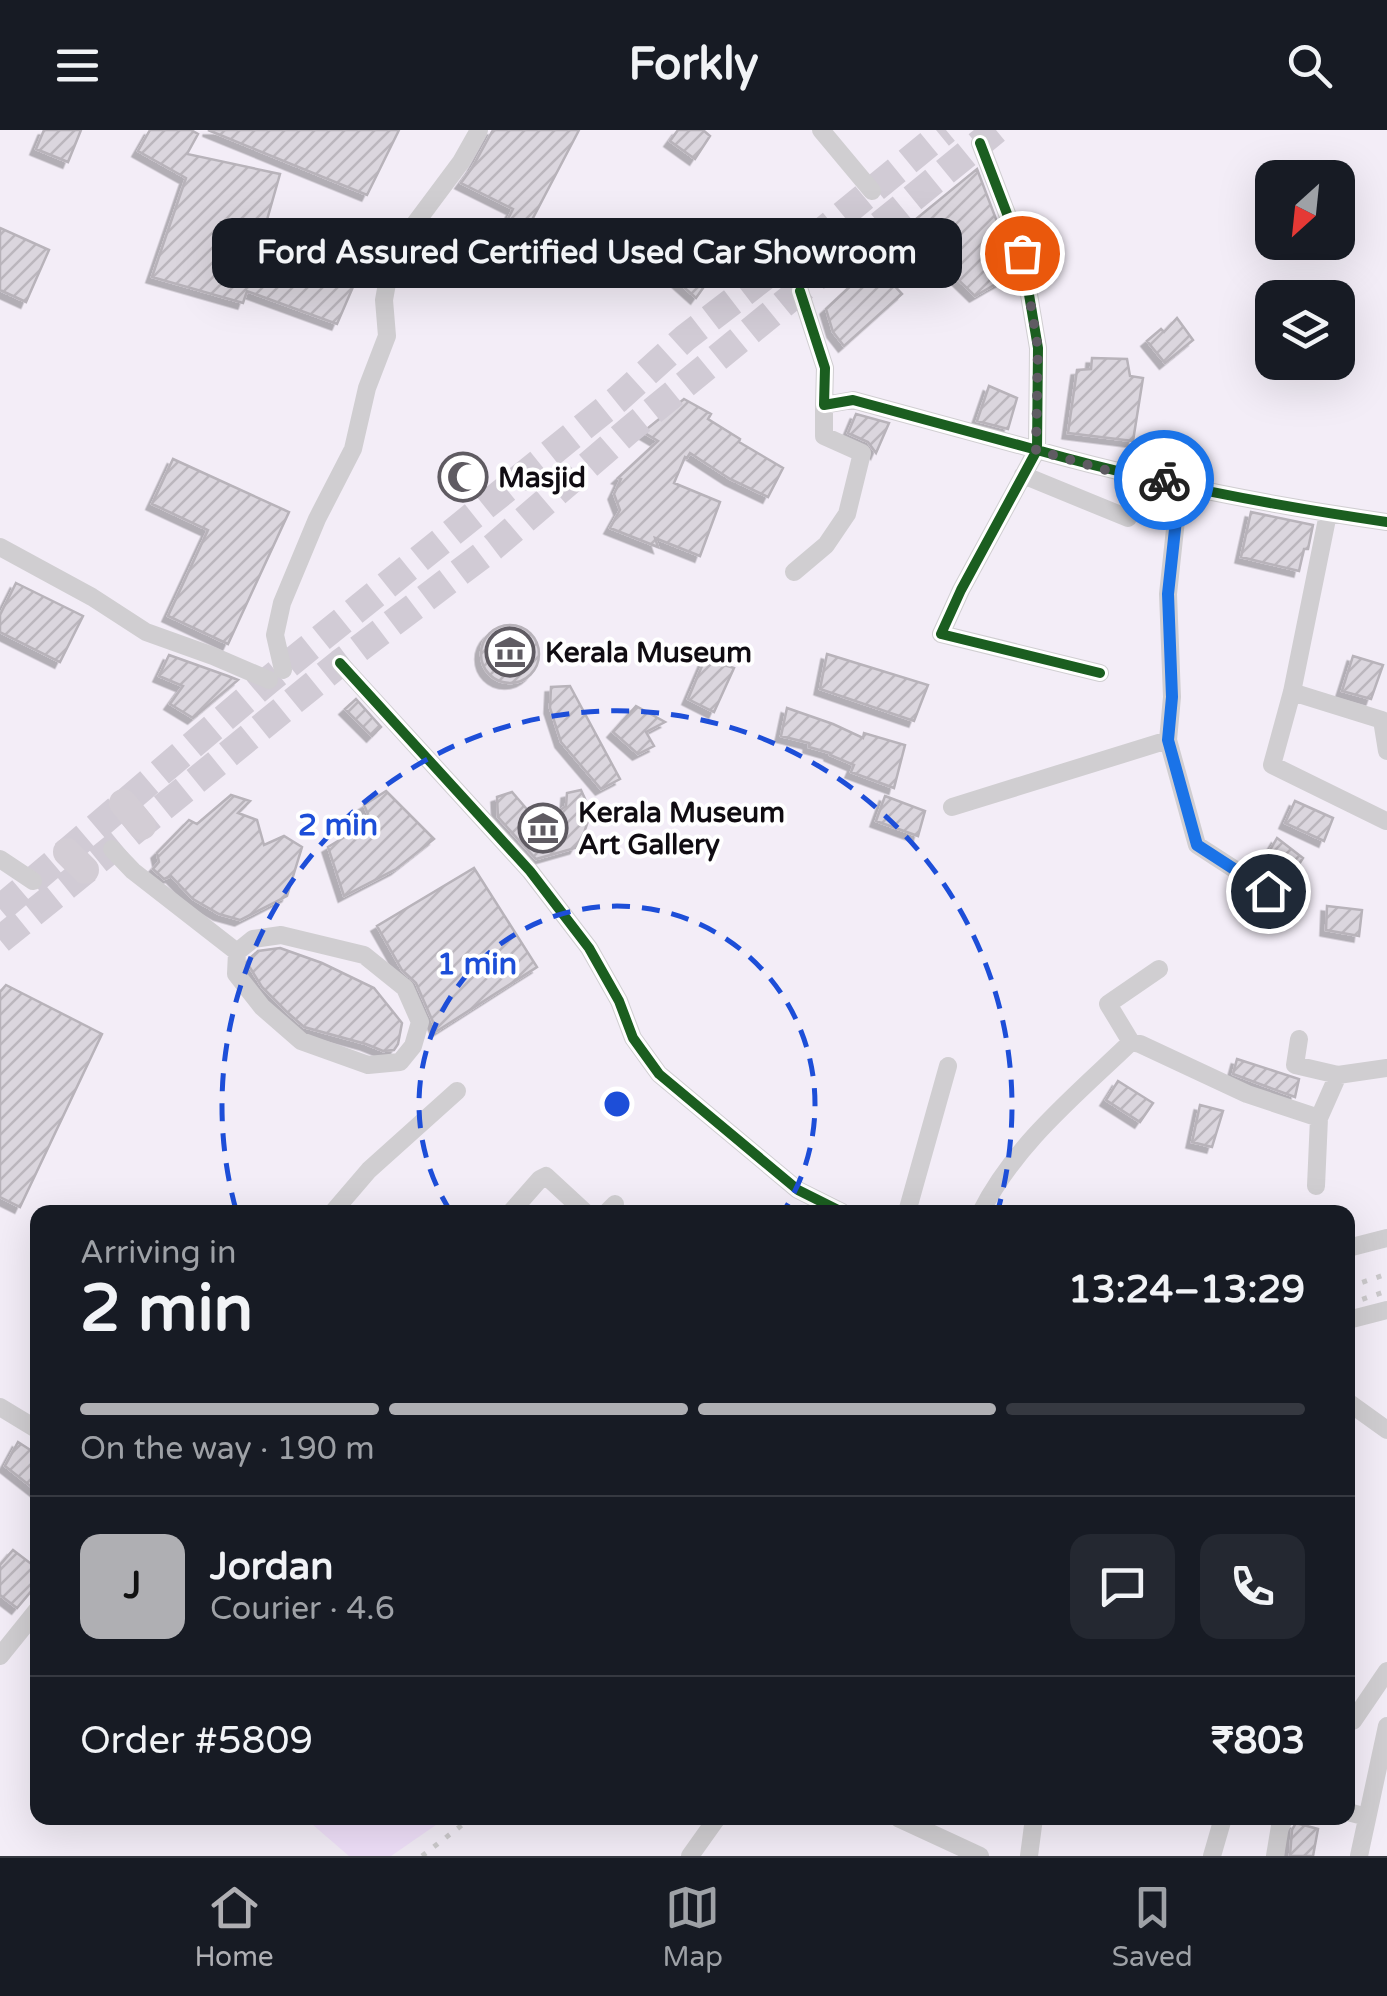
<!DOCTYPE html>
<meta charset="utf-8">
<style>
body{margin:0;font-family:"Varela Round",sans-serif;background:#242831;color:#f1f3f6;height:100vh;display:flex;flex-direction:column;font-size:38px;white-space:nowrap}
*{box-sizing:border-box;margin:0}
p{font-size:32px;color:#9ea1a6}
.icon{flex:none;width:55px;height:55px;fill:none;stroke:currentColor;stroke-width:2;stroke-linecap:round;stroke-linejoin:round}
.map{position:relative;flex:1;overflow:hidden}
.drawer{position:absolute;left:30px;top:1075px;width:1325px;height:620px;display:flex;flex-direction:column;background:#171b24;border-radius:20px;box-shadow:0 10px 40px #0002}
.drawer>*{flex:none}
.needle{width:65px;rotate:207deg}
.tools{position:absolute;left:1255px;top:30px;display:grid;gap:20px}
.tools a{display:grid;place-items:center;width:100px;height:100px;border-radius:20px;background:#171b24;box-shadow:0 10px 40px #0002;font-size:50px}
.pin{position:absolute;display:grid;place-items:center;width:85px;height:85px;color:#fff;margin:-42px;border:5px solid #fff;border-radius:50%;box-shadow:0 2px 10px #0007}
.courier{position:absolute;display:grid;place-items:center;width:100px;height:100px;margin:-50px;border:8px solid #1a73e8;border-radius:50%;background:#fff;color:#222;box-shadow:0 2px 12px #0007}
.bubble{position:absolute;height:70px;border-radius:20px;background:#171b24;box-shadow:0 10px 40px #0002;font-size:32px;font-weight:800;line-height:70px;text-align:center}
.headline em{font-style:normal;font-weight:800}
.headline div{display:flex;flex-direction:column-reverse}
.headline{display:flex;align-items:center;justify-content:space-between;height:170px;padding:0 50px}
h1{font-size:65px;font-weight:800;line-height:75px}
.bar{display:grid;grid-template-columns:repeat(4,1fr);gap:15px 10px;align-content:center;height:120px;padding:0 50px}
.bar i{height:12px;border-radius:8px;background:#363941}
.bar .current{background:#afafb3}
.bar p{grid-column:span 4}
.line{display:flex;align-items:center;gap:25px;padding:0 50px;border-top:2px solid #363941}
.line div{flex:1}
.round{display:grid;place-items:center;flex:none;width:105px;height:105px;border-radius:20px;background:#242831}
header{display:flex;justify-content:space-between;align-items:center;height:130px;padding:0 50px;background:#171b24;font-size:45px;font-weight:800}
.menu{display:flex;justify-content:space-around;align-items:center;height:140px;border-top:2px solid #363941;background:#171b24;font-size:28px;color:#9ea1a6}
.menu a{display:grid;justify-items:center;gap:5px}
.menu .current{color:#afafb3}
.map>svg:first-child{display:block}
.green{fill:#efdff9}
.building{fill:url(#building-hatch);stroke:#b8b3ba;stroke-width:2.5;filter:url(#shadow)}
.lines{fill:none;stroke-linecap:round;stroke-linejoin:round}
.trunk-tunnel{stroke:#d1cbd5;stroke-width:28;stroke-dasharray:28 14;stroke-linecap:butt}
.minor{stroke:#d0ced1;stroke-width:18}
.trunk{stroke:#d3cdd5;stroke-width:28}
.rail{stroke:#cccacc;stroke-width:5;stroke-dasharray:5 10;stroke-linecap:butt}
.cycleway-casing{stroke:#fff;stroke-width:16}
.cycleway{stroke:#1b5e20;stroke-width:10}
.done{stroke:#5f5b62;stroke-width:10;stroke-dasharray:0 18}
.route{stroke:#1a73e8;stroke-width:12}
.ring{fill:none;stroke:#1d4ed8;stroke-width:5;stroke-dasharray:18 12}
.labels{text-anchor:middle;stroke-width:8;stroke-linejoin:round;paint-order:stroke}
.poi-label{font-size:28px;font-weight:bold;fill:#100c12;stroke:#fff;text-anchor:start}
.centre{fill:#1d4ed8;stroke:#fff;stroke-width:5}
.ring-label{font-size:30px;text-anchor:middle;font-weight:bold;fill:#1d4ed8;stroke:#fff;stroke-width:8;stroke-linejoin:round;paint-order:stroke}
</style>
<header><svg class="icon" aria-label="menu" viewBox="0 0 24 24"><path d="M4 6h16M4 12h16M4 18h16"/></svg>Forkly<svg class="icon" aria-label="search" viewBox="0 0 24 24"><circle cx="10" cy="10" r="6"/><path d="M15 15l6 6"/></svg></header>
<div class="map">
<svg width="1387" height="1726" viewBox="0 0 1387 1726">
<defs>
<pattern id="building-hatch" width="6" height="6" patternUnits="userSpaceOnUse" patternTransform="scale(2.5)"><rect width="6" height="6" fill="#dbd6de"/><path d="M-1 1l2-2M0 6l6-6M5 7l2-2" fill="none" stroke="#bbb6bd"/></pattern>
<filter id="shadow"><feDropShadow dx="-5.5" dy="5.5" stdDeviation="0" flood-color="#0004"/></filter>
</defs>
<rect width="100%" height="100%" fill="#f3edf7"/>
<path class="green" d="M305,1688H446L391,1726H349Z"/>
<path class="building" d="M44,0H81L68,32L36,19Z
M150,0H191L198,4L187,24L280,44L263,104L362,136L337,194L247,161L243,173L152,147L186,48L138,21Z
M208,0H399L367,65Z
M493,0H579L532,90L536,92L531,102L542,109L533,129L496,112L513,79L461,53L472,38Z
M678,0H703L710,6L695,29L670,11Z
M977,39L1010,126L1013,144L975,166L905,98Z
M0,98L49,120L26,172L0,160Z
M691,117L718,137L696,168L667,142Z
M874,134L902,164L844,216L833,202L826,179Z
M1177,188L1193,210L1165,233L1147,211L1161,199L1164,202Z
M1092,228L1127,229L1130,246L1143,248L1133,311L1068,303L1077,240L1091,239Z
M989,256L1017,268L1008,299L977,291Z
M684,269L711,284L708,289L740,309L739,312L783,338L768,367L730,349L690,323L687,328L685,327L674,353L720,372L700,426L655,408L658,417L610,398L620,380L614,364L621,349L618,348L658,311L643,302Z
M856,284L889,293L876,323L868,312L848,303Z
M173,329L289,382L228,514L168,486L208,400L152,374Z
M1251,382L1313,395L1308,419H1304L1299,441L1241,427Z
M16,453L83,486L60,532L0,502V485Z
M481 524a29 29 0 1 1 58 0a29 29 0 1 1-58 0Z
M827,524L928,555L914,591L820,559Z
M169,525L228,546L238,550L193,588L170,574L183,556L159,546Z
M1353,526L1383,535L1371,569L1342,561Z
M705,529L734,538L714,582L688,569Z
M570,556L620,649L601,659L561,612L550,578L551,557Z
M356,569L381,597L372,606L345,579Z
M636,576L665,592L646,602L654,616L638,624L613,602Z
M787,578L833,594L863,608L864,603L905,615L894,658L851,642L854,635L830,625V623L809,617V613L781,606Z
M581,660L591,682L584,703L575,718L536,729L498,687L497,667L512,662L531,684L542,687H551L566,676L567,663Z
M386,661L434,709L396,739L344,766L328,717L371,691L364,675Z
M231,665L250,671L238,683L257,690L264,715L284,706L302,717L287,766L240,790L219,784L193,769L171,746L164,749L153,739L159,732L157,723L189,690L197,694Z
M885,666L925,681L918,706L876,691Z
M1295,671L1333,688L1324,711L1285,693Z
M1277,708L1303,728L1287,753L1260,737Z
M474,738L537,837L437,901L416,853L402,840L377,796Z
M1327,776L1362,780L1359,806L1326,800Z
M280,818L322,833L374,858L402,893L398,914L394,920L383,921L366,914L304,897L286,881L262,857L249,836V829L258,821Z
M6,855L102,904L20,1077L0,1067V862Z
M1237,929L1299,949L1295,967L1233,944Z
M1118,951L1153,973L1140,992L1106,970Z
M1200,975L1223,981L1212,1017L1192,1012Z
M18,1312L38,1325V1362L5,1336Z
M13,1420L38,1439V1453L17,1478L0,1465V1435Z
M1296,1693L1318,1699L1313,1726H1290L1292,1700Z"/>
<g class="lines">
<path class="trunk-tunnel" d="M0,779L269,550L618,269L685,208L807,114L946,0
M0,810L340,533L493,417L628,301L996,0"/>
<path class="minor" d="M821,0L872,61
M980,13L1022,123L1038,218L1037,320C1151,352 1269,375 1387,392
M800,161L825,238L824,275L853,270L1037,320L961,460L941,504L1100,543
M1023,345L1128,388
M1180,353L1168,464L1172,567L1168,610L1197,715L1268,761
M1328,384L1292,562L1272,635L1386,691
M0,417L92,467L146,502L213,526L269,550
M794,442L826,415L847,384L862,323L824,306V275
M340,533L530,741L589,818L619,871L633,908L659,944L798,1060L842,1082
M283,540L275,505L282,473L317,389L353,319L367,258L387,206L384,170L391,131L411,99L461,32L479,0
M1292,562L1382,590L1387,621
M952,677L1168,610
M112,719L133,741L237,822L236,844L262,877L301,911L368,935L400,932L413,916L420,892L405,858L364,825L281,805L253,809L237,822
M0,729L33,751
M1299,909L1295,935L1338,945
M1131,912L1108,874L1159,839
M1316,1056L1319,988
M333,1082L369,1040L457,961
M511,1082L540,1049L546,1046L585,1082
M607,1082L615,1074
M907,1082L948,936
M981,1082C1015,1014 1077,964 1131,912L1140,914L1247,964L1319,988L1338,945L1387,938
M1348,1118L1387,1108
M1348,1190L1387,1180
M1348,1272L1387,1300
M0,1277L38,1300
M0,1526L38,1479
M1353,1591L1387,1541
M1348,1682L1367,1687
M898,1688L980,1726
M690,1726L717,1688
M1029,1726L1034,1688
M1212,1726L1223,1688
M1275,1726L1280,1696L1285,1688
M1359,1726L1387,1596"/>
<path class="trunk" d="M123,673L142,696
M67,722L85,740"/>
<path class="rail" d="M1348,1157L1387,1144
M1348,1174L1387,1161
M422,1726L471,1688"/>
<g class="cycleway-casing">
<path id="cycleway" d="M980,13L1022,123L1038,218L1037,320C1151,352 1269,375 1387,392
M800,161L825,238L824,275L853,270L1037,320L961,460L941,504L1100,543
M340,533L530,741L589,818L619,871L633,908L659,944L798,1060L842,1082"/>
</g>
<use href="#cycleway" class="cycleway"/>
</g>
<g class="lines">
<path class="done" d="M1022,123L1038,218L1036,320L1106,340L1164,350"/>
<path class="route" d="M1164,350L1180,353L1168,464L1172,567L1168,610L1197,715L1268,761"/>
</g>
<g class="ring">
<path d="M451 1082A198 198 0 1 1 783 1082"/>
<path d="M236 1080A395 395 0 1 1 998 1080"/>
</g>
<defs>
<g id="mosque-ring" transform="scale(2.5)"><circle r="9.5" fill="#fff" stroke="#5f5b62" stroke-width="1.5"/><path d="M3.5-4.9A6 6 0 1 0 3.5 4.9A5 5 0 1 1 3.5-4.9Z" fill="#5f5b62"/></g>
<g id="museum-ring" transform="scale(2.5)"><circle r="9.5" fill="#fff" stroke="#5f5b62" stroke-width="1.5"/><path d="M0-6L6-3V-2H-6V-3ZM-5-1h2V3h-2ZM-1-1h2V3h-2ZM3-1h2V3H3ZM-6 4H6V6H-6Z" fill="#5f5b62"/></g>
</defs>
<g fill-rule="evenodd">
<use href="#mosque-ring" x="463" y="347"/>
<use href="#museum-ring" x="510" y="522"/>
<use href="#museum-ring" x="543" y="698"/>
</g>
<g class="labels">
<g class="poi-label">
<text x="498" y="357">Masjid</text>
<text x="545" y="532">Kerala Museum</text>
<text x="578" y="692">Kerala Museum<tspan x="578" dy="32">Art Gallery</tspan></text>
</g>
</g>
<circle cx="617" cy="974" r="15" class="centre"/>
<g class="ring-label">
<text x="338" y="705">2 min</text>
<text x="477" y="844">1 min</text>
</g>
</svg>
<div class="tools">
<a><svg class="needle" viewBox="-14 -14 28 28"><path d="M0-13l5 13h-10z" fill="#e53935"/><path d="M0 13l5-13h-10z" fill="#9ea1a6"/></svg></a>
<a><svg class="icon" aria-label="layers" viewBox="0 0 24 24"><path d="M12 4l9 5-9 5-9-5zM3 14l9 5 9-5"/></svg></a>
</div>
<div class="pin" style="left:1022px;top:123px;background:#ea580c"><svg class="icon" aria-label="bag" viewBox="0 0 24 24"><path d="M5 8h14l-1 12H6zM9 8a3 3 0 0 1 6 0"/></svg></div>
<div class="pin" style="left:1268px;top:761px;background:#1f2937"><svg class="icon" aria-label="home" viewBox="0 0 24 24"><path d="M3 11l9-7 9 7M6 9v11h12V9"/></svg></div>
<div class="courier" style="left:1164px;top:350px"><svg class="icon" aria-label="bike" viewBox="0 0 24 24"><circle cx="6" cy="16" r="4"/><circle cx="18" cy="16" r="4"/><path d="M6 16l4-8h5l3 8M10 8l3 8H6M13 5h3"/></svg></div>
<div class="bubble" style="left:212px;top:88px;width:750px">Ford Assured Certified Used Car Showroom</div>
<section class="drawer">
<div class="headline"><div><h1>2 min</h1><p>Arriving in</p></div><em>13:24–13:29</em></div>
<div class="bar"><i class="current"></i><i class="current"></i><i class="current"></i><i></i><p>On the way · 190 m</p></div>
<div class="line" style="height:180px"><b class="round" style="background:#afafb3;color:#111">J</b><div><b>Jordan</b><p>Courier · 4.6</p></div><a class="round"><svg class="icon" aria-label="chat" viewBox="0 0 24 24"><path d="M4 5h16v11H9l-5 4z"/></svg></a><a class="round"><svg class="icon" aria-label="phone" viewBox="0 0 24 24"><path d="M5 4h4l2 5-3 2q2 4 5 5l2-3 5 2v4C11 20 4 13 5 4z"/></svg></a></div>
<div class="line" style="height:130px"><div>Order #5809</div><b>₹803</b></div>
</section>
</div>
<nav class="menu">
<a class="current"><svg class="icon" aria-label="home" viewBox="0 0 24 24"><path d="M3 11l9-7 9 7M6 9v11h12V9"/></svg>Home</a>
<a><svg class="icon" aria-label="map" viewBox="0 0 24 24"><path d="M3 6l6-2 6 2 6-2v14l-6 2-6-2-6 2zM9 4v14M15 6v14"/></svg>Map</a>
<a><svg class="icon" aria-label="saved" viewBox="0 0 24 24"><path d="M7 4h10v16l-5-4-5 4z"/></svg>Saved</a>
</nav>
